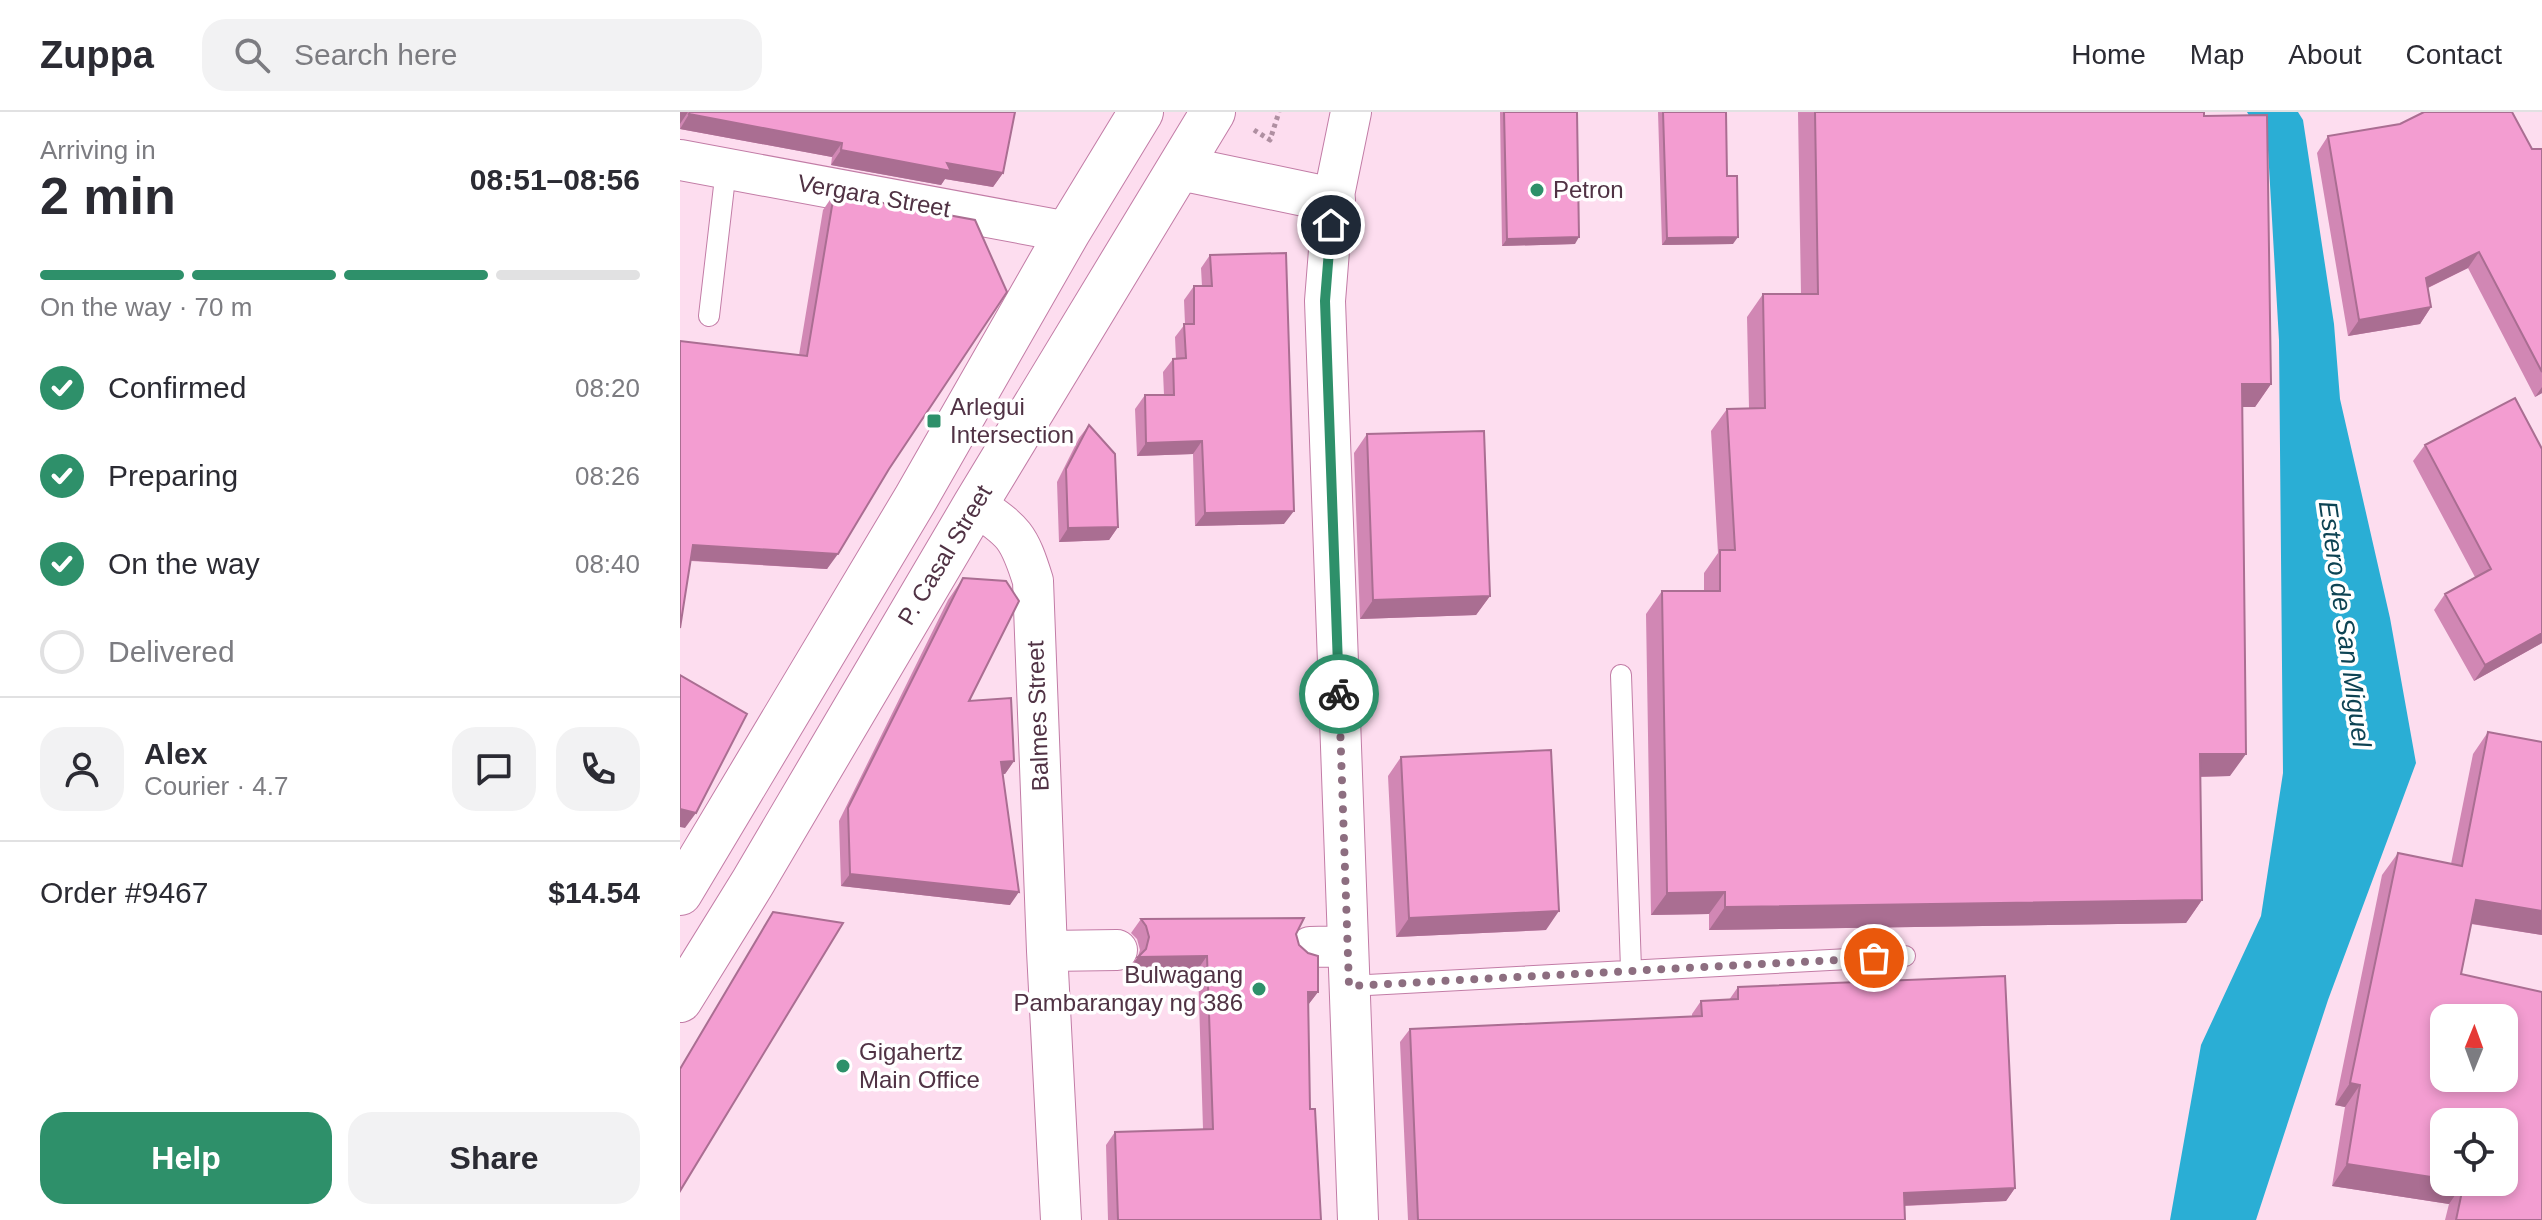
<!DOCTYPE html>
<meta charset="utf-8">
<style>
body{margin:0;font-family:Arial,sans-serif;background:#f2f2f3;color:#2b2b33;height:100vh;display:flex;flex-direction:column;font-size:30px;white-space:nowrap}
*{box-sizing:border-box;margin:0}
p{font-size:26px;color:#7c7c81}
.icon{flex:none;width:44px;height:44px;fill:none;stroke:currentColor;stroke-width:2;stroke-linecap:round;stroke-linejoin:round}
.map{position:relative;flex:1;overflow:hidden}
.drawer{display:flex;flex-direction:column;background:#fff;width:680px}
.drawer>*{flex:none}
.needle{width:52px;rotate:1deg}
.buttons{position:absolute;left:1750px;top:892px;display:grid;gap:16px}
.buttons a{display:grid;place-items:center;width:88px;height:88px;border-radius:16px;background:#fff;box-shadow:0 4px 12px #0003;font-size:40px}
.pin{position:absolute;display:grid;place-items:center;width:68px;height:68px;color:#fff;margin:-34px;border:4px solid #fff;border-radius:50%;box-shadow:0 2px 8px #0007}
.courier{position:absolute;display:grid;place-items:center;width:80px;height:80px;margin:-40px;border:6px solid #2e906a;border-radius:50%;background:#fff;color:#222;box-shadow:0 2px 10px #0007}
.overview em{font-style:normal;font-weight:700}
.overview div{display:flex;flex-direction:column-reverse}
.overview{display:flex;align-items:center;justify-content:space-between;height:136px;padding:0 40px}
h1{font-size:52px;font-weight:700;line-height:60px}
.bar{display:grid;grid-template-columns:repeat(4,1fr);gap:12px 8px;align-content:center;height:96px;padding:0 40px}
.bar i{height:10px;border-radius:6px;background:#e1e1e2}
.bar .active{background:#2e906a}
.bar p{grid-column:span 4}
.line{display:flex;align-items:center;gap:20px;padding:0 40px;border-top:2px solid #e1e1e2}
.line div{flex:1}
.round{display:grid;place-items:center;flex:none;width:84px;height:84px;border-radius:24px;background:#f2f2f3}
ol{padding:0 40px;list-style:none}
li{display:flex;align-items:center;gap:24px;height:88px}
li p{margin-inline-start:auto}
li .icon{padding:8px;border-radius:50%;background:#2e906a;color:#fff;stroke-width:4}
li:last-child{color:#7c7c81}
li i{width:44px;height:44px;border:4px solid #e1e1e2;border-radius:50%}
.cta{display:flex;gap:16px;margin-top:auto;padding:16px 40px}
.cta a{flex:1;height:92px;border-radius:24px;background:#2e906a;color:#fff;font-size:32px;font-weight:700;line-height:92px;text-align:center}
.cta a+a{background:#f2f2f3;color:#2b2b33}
header{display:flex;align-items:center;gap:48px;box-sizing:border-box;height:112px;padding:0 40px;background:#fff;border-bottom:2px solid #e1e1e2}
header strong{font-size:38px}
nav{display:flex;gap:44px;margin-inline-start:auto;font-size:28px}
.search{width:560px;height:72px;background:#f2f2f3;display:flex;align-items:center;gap:20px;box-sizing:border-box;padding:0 28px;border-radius:24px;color:#7c7c81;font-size:30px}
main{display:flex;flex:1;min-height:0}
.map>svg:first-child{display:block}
.water{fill:#2aaed5}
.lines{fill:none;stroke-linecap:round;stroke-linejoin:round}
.lane-casing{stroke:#c27ca6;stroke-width:22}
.street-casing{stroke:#c27ca6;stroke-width:42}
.secondary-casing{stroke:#c27ca6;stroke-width:46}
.path{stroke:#af8fa1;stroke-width:5;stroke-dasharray:4 4;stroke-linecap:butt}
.lane{stroke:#fff;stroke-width:20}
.street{stroke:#fff;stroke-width:40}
.secondary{stroke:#fff;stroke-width:44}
.wall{fill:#d187b4}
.shaded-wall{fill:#aa6e92}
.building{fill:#f39dd1;stroke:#aa6e92;stroke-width:2;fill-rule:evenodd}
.done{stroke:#8d6e80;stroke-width:8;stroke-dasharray:0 14.4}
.route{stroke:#2e906a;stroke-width:10}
.poi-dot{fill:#2e906a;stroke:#fff;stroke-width:3}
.labels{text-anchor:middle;stroke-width:7;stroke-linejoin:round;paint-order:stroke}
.poi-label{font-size:24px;fill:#503244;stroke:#fff;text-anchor:start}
.street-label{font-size:24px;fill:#503244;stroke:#fff}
.water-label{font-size:26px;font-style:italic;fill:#0d4353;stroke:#fff}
</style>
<header>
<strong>Zuppa</strong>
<div class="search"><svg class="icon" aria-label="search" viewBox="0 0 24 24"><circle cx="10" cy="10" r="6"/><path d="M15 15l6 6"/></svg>Search here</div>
<nav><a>Home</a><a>Map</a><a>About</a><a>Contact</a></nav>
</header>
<main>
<section class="drawer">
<div class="overview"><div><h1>2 min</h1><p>Arriving in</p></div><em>08:51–08:56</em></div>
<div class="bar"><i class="active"></i><i class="active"></i><i class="active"></i><i></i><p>On the way · 70 m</p></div>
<ol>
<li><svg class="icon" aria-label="check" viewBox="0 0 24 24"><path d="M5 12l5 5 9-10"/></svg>Confirmed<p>08:20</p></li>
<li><svg class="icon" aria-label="check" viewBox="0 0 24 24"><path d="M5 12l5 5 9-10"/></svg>Preparing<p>08:26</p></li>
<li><svg class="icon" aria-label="check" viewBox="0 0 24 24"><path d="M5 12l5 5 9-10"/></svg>On the way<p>08:40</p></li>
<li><i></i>Delivered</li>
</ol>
<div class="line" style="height:144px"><a class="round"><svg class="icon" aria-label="person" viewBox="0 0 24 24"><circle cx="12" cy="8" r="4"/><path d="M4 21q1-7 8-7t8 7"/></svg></a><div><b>Alex</b><p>Courier · 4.7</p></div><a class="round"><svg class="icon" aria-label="chat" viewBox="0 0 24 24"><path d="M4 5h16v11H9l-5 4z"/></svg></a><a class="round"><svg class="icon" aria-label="phone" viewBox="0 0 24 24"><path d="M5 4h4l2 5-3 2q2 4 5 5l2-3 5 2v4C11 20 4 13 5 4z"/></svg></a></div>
<div class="line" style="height:104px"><div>Order #9467</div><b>$14.54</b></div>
<div class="cta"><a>Help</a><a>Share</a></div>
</section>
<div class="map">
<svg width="1862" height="1108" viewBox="0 0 1862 1108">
<rect width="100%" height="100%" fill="#fdddef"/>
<path class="water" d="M1567,0H1618L1623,8L1654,212L1660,287L1710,506L1736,651L1648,888L1576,1108H1490L1521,933L1581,804L1603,661L1599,228L1588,38Z"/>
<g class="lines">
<g class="lane-casing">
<path id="lane" d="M29,204L46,57
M941,563L951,857
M669,874L1225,844"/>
</g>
<g class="street-casing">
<path id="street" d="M671,0L653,88L645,189L678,1108
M0,48L388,120
M295,393C334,419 339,424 353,469L367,839L381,1108
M630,835L667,834
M367,839L437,838"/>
</g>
<g class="secondary-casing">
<path id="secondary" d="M500,56L653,88
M0,781L236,386L388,120L461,0
M0,888L73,770L295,393L533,0"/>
</g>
<path class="path" d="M574,18L590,28L599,0"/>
<use href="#lane" class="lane"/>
<use href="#street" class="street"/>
<use href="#secondary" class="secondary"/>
</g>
<path class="wall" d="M0,0H335L323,61L313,75L265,67L261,73L151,53L152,45L0,17Z
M820,0H897L895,132L822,134Z
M978,0H1046L1047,64L1053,132L982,133Z
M1118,0H1524L1591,272L1575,295H1562L1550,664L1520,665L1522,788L1506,811L1029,818V802L971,803L966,502L982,479H1024V461L1038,441L1031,319L1047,297L1069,296L1067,205L1083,182H1121Z
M1648,24L1862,37V281L1855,285L1788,156L1748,176L1751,195L1740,212L1668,224L1637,41Z
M154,82L209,357L147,457L11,449L0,229L119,243L143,98Z
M530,143L604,412L515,414L513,342L457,344L455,297L465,283H484L483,260L493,247H496L495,225L505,212L504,188L514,174H522L521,156Z
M409,313L438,415L429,428L379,430L377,370L399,326Z
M687,322L810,484L796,503L680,507L674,341Z
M1745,333L1862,531L1794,569L1754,498L1765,482L1795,465L1733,349Z
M283,466L289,589L334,649L325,662H322L330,793L161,774L159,709L268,488Z
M1808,620L1862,630V823L1791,812L1781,862L1862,1108H1765L1769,1092L1652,1074L1665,995L1655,993L1702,763L1718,741L1771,752L1793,642Z
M721,645L866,818L716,825L708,664Z
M461,807L616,822L619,833L638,880L628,893L630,997L641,1108H428L426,1033L435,1020L523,1017L518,857L448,858L458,844L460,838L457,827L451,821Z
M1058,875L1335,1076L1326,1089L1225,1094V1108H728L720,930L730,917L1012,905V902L1021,889L1049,888Z"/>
<path class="shaded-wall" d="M0,0H8L0,12Z
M9,2L162,31L152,45L0,17Z
M161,38L267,51L323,61L313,75L265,67L261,73L151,53Z
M899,125L895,132L822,134L827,127Z
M1058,125L1053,132L982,133L987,126Z
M1799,140L1788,156L1735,182L1746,166Z
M1751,195L1740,212L1668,224L1679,208Z
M1562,272H1591L1575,295H1546Z
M1862,275V281L1855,285Z
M522,329L513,342L457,344L466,331Z
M614,399L604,412L515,414L525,401Z
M438,415L429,428L379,430L388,416Z
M13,433L158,442L147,457L2,448Z
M810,484L796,503L680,507L693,488Z
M1862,521V531L1794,569L1805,553Z
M1520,642H1566L1550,664L1504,665Z
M334,649L325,662L312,663L321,650Z
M0,697L16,701L5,716L0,715Z
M170,762L339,780L330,793L161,774Z
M1045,780L1029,802L971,803L987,781Z
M1522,788L1506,811L1029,818L1045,795Z
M1796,788L1862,799V823L1781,810Z
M879,799L866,818L716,825L729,806Z
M527,844L518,857L448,858L458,845Z
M628,880H638L628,893Z
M1670,971L1680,973L1665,995L1655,993Z
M1667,1052L1764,1067V1070H1784L1769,1092L1652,1074Z
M1335,1076L1326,1089L1215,1094L1224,1081Z"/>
<path class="building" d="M10,0H335L323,61L267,51L271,59L161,38L162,31L9,2Z
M824,0H897L899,125L827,127Z
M983,0H1046L1047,64H1057L1058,125L987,126Z
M1135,0H1524V4L1587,3L1591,272H1562L1566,642H1520L1522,788L1045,795V780L987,781L982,479H1040V438H1055L1047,297L1085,296L1083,182H1138Z
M1744,0H1832L1852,37H1862V260L1799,140L1746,166L1751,195L1679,208L1648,24L1720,12Z
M154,82L295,108L327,180L209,357L158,442L13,433L0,516V229L127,244Z
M606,141L614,399L525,401L522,329L466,331L465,283H494L493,247L506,246L504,212H514V174H532L530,143Z
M1835,286L1862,337V521L1805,553L1765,482L1811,457L1745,333Z
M409,313L435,342L438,415L388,416L386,357Z
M804,319L810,484L693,488L687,322Z
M283,466L326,469L339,489L289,589L331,586L334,649L321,650L339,780L170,762L168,696Z
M0,563L67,602L16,701L0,697Z
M1808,620L1862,630V799L1796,788L1781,862L1862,880V1108H1776L1784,1070H1782H1824V1010H1764V1067L1667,1052L1680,973L1670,971L1718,741L1782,754ZM1764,906H1824V966H1764Z
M871,638L879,799L729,806L721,645Z
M93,800L163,811L0,1079V957Z
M624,806L616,822L619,833L628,841L638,844V880H628L630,997H635L641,1108H438L435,1020L533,1017L527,844L458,845L466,837L469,825L466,814L461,807Z
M1325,864L1335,1076L1224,1081L1225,1108H738L730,917L1022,904L1021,889L1058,887V875Z"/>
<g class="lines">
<path class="done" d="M659,582L669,874L1194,846"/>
<path class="route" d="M651,113L645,189L659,582"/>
</g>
<g class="poi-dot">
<circle cx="857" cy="78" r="8"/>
<rect x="246" y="301" width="16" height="16" rx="4"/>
<circle cx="579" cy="877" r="8"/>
<circle cx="163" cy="954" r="8"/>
</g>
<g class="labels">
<g class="poi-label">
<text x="873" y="86">Petron</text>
<text x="270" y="303">Arlegui<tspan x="270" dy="28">Intersection</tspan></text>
<text x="563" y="871" text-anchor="end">Bulwagang<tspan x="563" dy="28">Pambarangay ng 386</tspan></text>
<text x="179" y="948">Gigahertz<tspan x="179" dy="28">Main Office</tspan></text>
</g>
<g class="street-label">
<text transform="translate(194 84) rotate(10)" y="8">Vergara Street</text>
<text transform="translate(265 443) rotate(-59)" y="8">P. Casal Street</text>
<text transform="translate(358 604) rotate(-92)" y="8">Balmes Street</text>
</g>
<g class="water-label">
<text transform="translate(1665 512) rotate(82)" y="9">Estero de San Miguel</text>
</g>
</g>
</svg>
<div class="buttons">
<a><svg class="needle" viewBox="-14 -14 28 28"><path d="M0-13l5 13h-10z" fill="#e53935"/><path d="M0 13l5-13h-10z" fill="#7c7c81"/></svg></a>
<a><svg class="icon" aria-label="locate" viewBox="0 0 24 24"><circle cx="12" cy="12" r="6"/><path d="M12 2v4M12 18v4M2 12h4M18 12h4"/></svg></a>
</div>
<div class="pin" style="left:1194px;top:846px;background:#ea580c"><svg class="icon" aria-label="bag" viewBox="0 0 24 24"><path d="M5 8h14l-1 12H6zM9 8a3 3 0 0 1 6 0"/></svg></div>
<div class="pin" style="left:651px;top:113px;background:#1f2937"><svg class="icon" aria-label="home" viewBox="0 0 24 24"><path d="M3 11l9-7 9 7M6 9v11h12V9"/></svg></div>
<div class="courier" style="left:659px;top:582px"><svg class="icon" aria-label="bike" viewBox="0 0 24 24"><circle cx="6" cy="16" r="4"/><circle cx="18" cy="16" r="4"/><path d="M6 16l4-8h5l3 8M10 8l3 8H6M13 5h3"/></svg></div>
</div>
</main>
